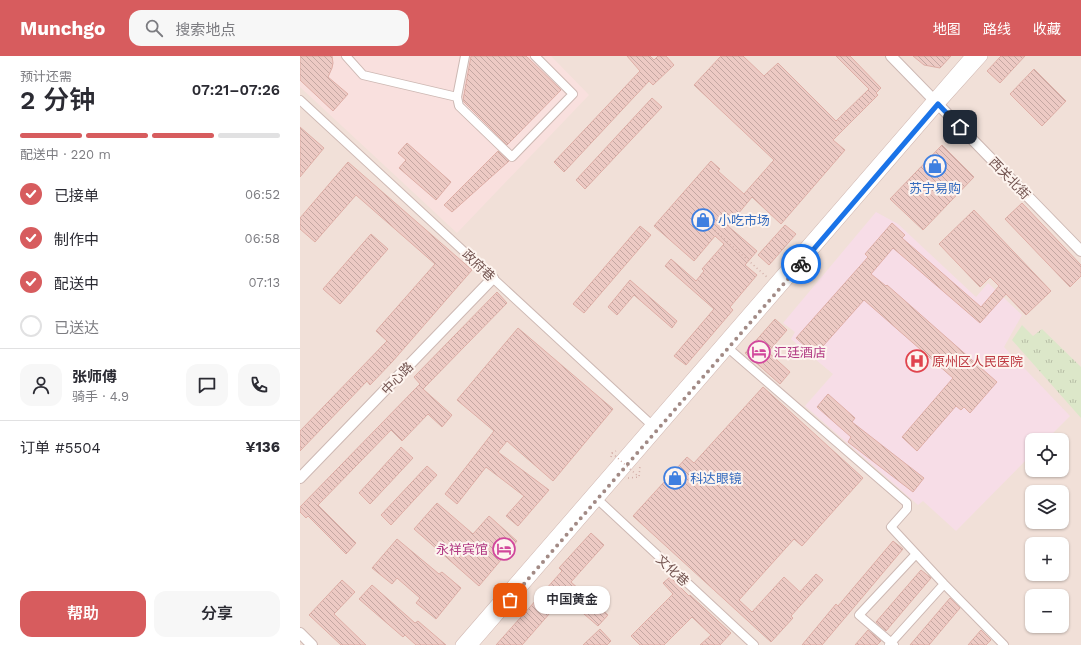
<!DOCTYPE html>
<html lang="zh">
<meta charset="utf-8">
<style>
body{margin:0;font-family:"Work Sans","Noto Sans SC",sans-serif;background:#f7f7f7;color:#2b2b33;height:100vh;display:flex;flex-direction:column;font-size:15px;white-space:nowrap}
*{box-sizing:border-box;margin:0}
p{font-size:13px;color:#7c7c81}
.icon{flex:none;width:22px;height:22px;fill:none;stroke:currentColor;stroke-width:2;stroke-linecap:round;stroke-linejoin:round}
.map{position:relative;flex:1;overflow:hidden}
.drawer{display:flex;flex-direction:column;background:#fff;width:300px}
.drawer>*{flex:none}
.tools{position:absolute;left:725px;top:377px;display:grid;gap:8px}
.tools a{display:grid;place-items:center;width:44px;height:44px;border-radius:8px;background:#fff;box-shadow:0 1px 3px #0004;font-size:20px}
.pin{position:absolute;display:grid;place-items:center;width:34px;height:34px;color:#fff;margin:-17px;border-radius:8px;box-shadow:0 2px 6px #0006}
.courier{position:absolute;display:grid;place-items:center;width:40px;height:40px;margin:-20px;border:3px solid #1a73e8;border-radius:50%;background:#fff;color:#222;box-shadow:0 1px 5px #0007}
.bubble{position:absolute;height:28px;border-radius:12px;background:#fff;box-shadow:0 1px 3px #0004;font-size:13px;font-weight:600;line-height:28px;text-align:center}
.headline em{font-style:normal;font-weight:600}
.headline div{display:flex;flex-direction:column-reverse}
.headline{display:flex;align-items:center;justify-content:space-between;height:68px;padding:0 20px}
h1{font-size:26px;font-weight:600;line-height:30px}
.bar{display:grid;grid-template-columns:repeat(4,1fr);gap:6px 4px;align-content:center;height:48px;padding:0 20px}
.bar i{height:5px;border-radius:3px;background:#e1e1e2}
.bar .active{background:#d75c5e}
.bar p{grid-column:span 4}
.line{display:flex;align-items:center;gap:10px;padding:0 20px;border-top:1px solid #e1e1e2}
.line div{flex:1}
.round{display:grid;place-items:center;flex:none;width:42px;height:42px;border-radius:12px;background:#f7f7f7}
ol{padding:0 20px;list-style:none}
li{display:flex;align-items:center;gap:12px;height:44px}
li p{margin-inline-start:auto}
li .icon{padding:4px;border-radius:50%;background:#d75c5e;color:#fff;stroke-width:4}
li:last-child{color:#7c7c81}
li i{width:22px;height:22px;border:2px solid #e1e1e2;border-radius:50%}
.primary-button{display:flex;gap:8px;margin-top:auto;padding:8px 20px}
.primary-button a{flex:1;height:46px;border-radius:12px;background:#d75c5e;color:#fff;font-size:16px;font-weight:600;line-height:46px;text-align:center}
.primary-button a+a{background:#f7f7f7;color:#2b2b33}
header{display:flex;align-items:center;gap:24px;box-sizing:border-box;height:56px;padding:0 20px;background:#d75c5e;color:#fff}
header strong{font-size:19px}
nav{display:flex;gap:22px;margin-inline-start:auto;font-size:14px}
.search{width:280px;height:36px;background:#f7f7f7;display:flex;align-items:center;gap:10px;box-sizing:border-box;padding:0 14px;border-radius:12px;color:#7c7c81;font-size:15px}
main{display:flex;flex:1;min-height:0}
.map>svg:first-child{display:block}
.residential{fill:#f1e0d8;fill-rule:evenodd}
.commercial{fill:#f9e0de}
.medical{fill:#f7dde7}
.park{fill:url(#park-tufts)}
.building{fill:url(#building-back-hatch);stroke:#deaea6}
.lines{fill:none;stroke-linecap:round;stroke-linejoin:round}
.minor-casing{stroke:#cdb8b3;stroke-width:10}
.tertiary-casing{stroke:#cdb8b3;stroke-width:12}
.secondary-casing{stroke:#d0b7b1;stroke-width:12}
.path{stroke:#d2ada7;stroke-width:1.5;stroke-dasharray:1 3;stroke-linecap:butt}
.minor{stroke:#fff;stroke-width:8}
.tertiary{stroke:#fff;stroke-width:10}
.secondary{stroke:#fff;stroke-width:11}
.path-bridge{stroke:#d2ada7;stroke-width:1.5;stroke-dasharray:1 3;stroke-linecap:butt}
.done{stroke:#a28a85;stroke-width:4;stroke-dasharray:0 7.2}
.route{stroke:#1a73e8;stroke-width:5}
.labels{text-anchor:middle;stroke-width:4;stroke-linejoin:round;paint-order:stroke}
.street-label{font-size:13px;fill:#72534f;stroke:#fdf4ef}
.shop-label{font-size:13px;fill:#366cbe;stroke:#fdf4ef;text-anchor:start}
.hotel-label{font-size:13px;fill:#b23c85;stroke:#fdf4ef;text-anchor:start}
.health-label{font-size:13px;fill:#be3a42;stroke:#fdf4ef;text-anchor:start}
</style>
<header>
<strong>Munchgo</strong>
<div class="search"><svg class="icon" aria-label="search" viewBox="0 0 24 24"><circle cx="10" cy="10" r="6"/><path d="M15 15l6 6"/></svg>搜索地点</div>
<nav><a>地图</a><a>路线</a><a>收藏</a></nav>
</header>
<main>
<section class="drawer">
<div class="headline"><div><h1>2 分钟</h1><p>预计还需</p></div><em>07:21–07:26</em></div>
<div class="bar"><i class="active"></i><i class="active"></i><i class="active"></i><i></i><p>配送中 · 220 m</p></div>
<ol>
<li><svg class="icon" aria-label="check" viewBox="0 0 24 24"><path d="M5 12l5 5 9-10"/></svg>已接单<p>06:52</p></li>
<li><svg class="icon" aria-label="check" viewBox="0 0 24 24"><path d="M5 12l5 5 9-10"/></svg>制作中<p>06:58</p></li>
<li><svg class="icon" aria-label="check" viewBox="0 0 24 24"><path d="M5 12l5 5 9-10"/></svg>配送中<p>07:13</p></li>
<li><i></i>已送达</li>
</ol>
<div class="line" style="height:72px"><a class="round"><svg class="icon" aria-label="person" viewBox="0 0 24 24"><circle cx="12" cy="8" r="4"/><path d="M4 21q1-7 8-7t8 7"/></svg></a><div><b>张师傅</b><p>骑手 · 4.9</p></div><a class="round"><svg class="icon" aria-label="chat" viewBox="0 0 24 24"><path d="M4 5h16v11H9l-5 4z"/></svg></a><a class="round"><svg class="icon" aria-label="phone" viewBox="0 0 24 24"><path d="M5 4h4l2 5-3 2q2 4 5 5l2-3 5 2v4C11 20 4 13 5 4z"/></svg></a></div>
<div class="line" style="height:52px"><div>订单 #5504</div><b>¥136</b></div>
<div class="primary-button"><a>帮助</a><a>分享</a></div>
</section>
<div class="map">
<svg width="781" height="589" viewBox="0 0 781 589">
<defs>
<pattern id="park-tufts" width="24" height="20" patternUnits="userSpaceOnUse"><rect width="24" height="20" fill="#dce7c9"/><path d="M3 7l-1-3M5 7V3M7 7l1-3M15 17l-1-3M17 17v-4M19 17l1-3" fill="none" stroke="#b7bea6"/></pattern>
<pattern id="building-back-hatch" width="6" height="6" patternUnits="userSpaceOnUse"><rect width="6" height="6" fill="#edcac4"/><path d="M-1 5l2 2M0 0l6 6M5-1l2 2" fill="none" stroke="#c4a7a2"/></pattern>
</defs>
<rect width="100%" height="100%" fill="#faf0e9"/>
<path class="residential" d="M0,0H781V589H0ZM732,384H762V414H732ZM732,436H762V466H732ZM732,488H762V518H732ZM732,540H762V570H732Z"/>
<path class="commercial" d="M0,0H251L289,39L157,177L0,31Z"/>
<path class="medical" d="M576,156L598,168L676,241L688,227L722,259L704,291L770,360L746,384H732V398L656,475L623,445L618,449L505,350L533,318L491,283L495,276L483,267Z"/>
<path class="park" d="M722,269L733,280L742,273L781,311V362L712,284Z"/>
<path class="building" d="M0,0H32L33,7L32,12L28,21L48,38L33,55L0,24Z
M171,0H226L261,34L207,89L164,46L163,44Z
M327,0H350L354,4L358,0H366L374,9L353,29L349,25L264,116L254,106L340,15Z
M421,0H443L464,20L478,7L536,65L569,33L536,0H550L581,32L576,37L578,39L533,84L545,94L481,168L452,141L428,170L457,195L445,209L457,219L430,251L433,254L386,309L374,300L414,253L365,210L371,203L396,225L404,215L402,213L424,188L415,180L394,205L354,170L411,105L420,113L418,115L444,138L474,104L394,29Z
M613,0H651L640,12L624,9Z
M701,0H725L700,27L687,15Z
M734,13L766,45L742,70L710,38Z
M352,42L362,51L285,133L276,124Z
M0,71L24,92L0,121Z
M107,87L151,126L136,144L99,112L106,104L98,97Z
M642,89L674,121L623,174L590,143Z
M198,95L209,105L152,156L144,149Z
M48,106L172,214L92,306L70,329L67,325L0,395V375L87,285L76,275L135,208L56,139L15,186L0,173V162Z
M722,147L781,209V220L770,231L705,163Z
M674,154L751,235L726,259L706,238L680,267L593,192L571,218L586,230L587,229L697,326L670,357L664,351L661,354L656,350L617,395L602,381L653,322L564,244L515,299L496,282L568,201L565,198L592,167L605,179L602,182L681,251L699,230L690,221L680,231L639,188Z
M485,169L496,178L469,209L458,199Z
M340,170L351,179L284,257L273,248Z
M71,178L88,193L40,248L23,233Z
M330,224L377,265L372,272L334,239L317,259L308,251Z
M197,236L207,247L123,333L152,359L142,371L128,358L102,385L91,374L18,449L56,487L46,498L8,460L6,462L0,456V451L120,328L114,321Z
M475,263L487,274L468,296L490,316L480,328L445,297Z
M218,272L313,353L253,425L207,385L198,396L249,434L218,470L206,460L224,440L186,411L157,448L145,438L194,375L157,344Z
M463,331L563,422L502,490L494,483L439,544L452,556L484,521L500,536L516,518L523,524L491,560L493,562L471,586L333,460L387,401L394,407Z
M528,338L555,362L552,366L624,422L613,436L548,386L551,381L517,351Z
M101,391L113,402L70,448L59,437Z
M127,410L137,419L91,469L81,459Z
M137,447L173,478L189,460L217,485L179,530L114,473Z
M291,477L304,489L271,526L308,559L298,570L264,541L222,589H196L262,515L259,512Z
M97,483L139,518L142,516L161,532L136,563L116,547L120,542L97,522L92,528L72,512Z
M593,485L603,493L522,589H502L536,548L538,550Z
M621,514L631,522L586,575L576,566Z
M370,521L389,540L390,539L431,577L420,589H400L411,579L392,561L364,589H340L331,580L373,538L363,527Z
M42,524L55,536L34,558L66,589H41L9,559Z
M72,529L115,567L118,565L146,589H116L105,579L103,581L59,543Z
M650,542L660,552L629,589H610Z
M300,573L311,585L307,589H283Z
M568,574L581,585L577,589H555Z
M681,574L691,584L686,589H668Z"/>
<g class="lines">
<g class="minor-casing">
<path id="minor" d="M46,0L63,19L157,41
M165,0L157,41L159,50L212,101L273,38L235,0
M0,44L355,372
M428,292L607,447V453L591,471L644,528L704,589
M295,441L454,589
M589,589L644,528
M594,589L559,559L616,498"/>
</g>
<g class="tertiary-casing">
<path id="tertiary" d="M591,0L781,195
M0,422L193,222
M0,577L12,589"/>
</g>
<g class="secondary-casing">
<path id="secondary" d="M161,589L671,0
M172,589L639,48L682,0"/>
</g>
<path class="path" d="M403,164L468,222
M311,401L312,397L316,395
M328,422L339,421L340,410"/>
<use href="#minor" class="minor"/>
<use href="#tertiary" class="tertiary"/>
<use href="#secondary" class="secondary"/>
<path class="path-bridge" d="M312,397L339,421"/>
</g>
<g class="lines">
<path class="done" d="M210,544L501,208"/>
<path class="route" d="M501,208L638,48L660,71"/>
</g>
<defs>
<g id="shop-ring" transform="scale(1.15)"><circle r="9.5" fill="#fdf4ef" stroke="#3f7fe0" stroke-width="1.5"/><path d="M-5-2.5h2.3a2.7 3.5 0 0 1 5.4 0H5L5.5 6h-11ZM-1.5-2.5h3a1.5 2.3 0 0 0-3 0Z" fill="#3f7fe0"/></g>
<g id="hotel-ring" transform="scale(1.15)"><circle r="9.5" fill="#fdf4ef" stroke="#d1479c" stroke-width="1.5"/><path d="M-6-4.5h1.5V1H6V5H4.5V3h-9V5H-6ZM-4 0a1.8 1.8 0 1 1 3.6 0ZM.5 0V-2.5h3Q6-2.5 6 0Z" fill="#d1479c"/></g>
<g id="hospital-ring" transform="scale(1.15)"><circle r="9.5" fill="#fdf4ef" stroke="#e0444e" stroke-width="1.5"/><path d="M-5-5h3v3.5h4V-5h3V5h-3V1.5h-4V5h-3Z" fill="#e0444e"/></g>
</defs>
<g fill-rule="evenodd">
<use href="#shop-ring" x="635" y="110"/>
<use href="#shop-ring" x="403" y="164"/>
<use href="#hotel-ring" x="459" y="296"/>
<use href="#hospital-ring" x="617" y="305"/>
<use href="#shop-ring" x="375" y="422"/>
<use href="#hotel-ring" x="204" y="493"/>
</g>
<g class="labels">
<g class="street-label">
<text transform="translate(710 122) rotate(46)" y="5">西关北街</text>
<text transform="translate(179 209) rotate(43)" y="5">政府巷</text>
<text transform="translate(97 322) rotate(-46)" y="5">中心路</text>
<text transform="translate(373 514) rotate(43)" y="5">文化巷</text>
</g>
<g class="shop-label">
<text x="635" y="137" text-anchor="middle">苏宁易购</text>
<text x="418" y="169">小吃市场</text>
<text x="390" y="427">科达眼镜</text>
</g>
<g class="hotel-label">
<text x="474" y="301">汇廷酒店</text>
<text x="188" y="498" text-anchor="end">永祥宾馆</text>
</g>
<g class="health-label">
<text x="632" y="310">原州区人民医院</text>
</g>
</g>
</svg>
<div class="tools">
<a><svg class="icon" aria-label="locate" viewBox="0 0 24 24"><circle cx="12" cy="12" r="6"/><path d="M12 2v4M12 18v4M2 12h4M18 12h4"/></svg></a>
<a><svg class="icon" aria-label="layers" viewBox="0 0 24 24"><path d="M12 4l9 5-9 5-9-5zM3 14l9 5 9-5"/></svg></a>
<a>+</a>
<a>−</a>
</div>
<div class="pin" style="left:210px;top:544px;background:#ea580c"><svg class="icon" aria-label="bag" viewBox="0 0 24 24"><path d="M5 8h14l-1 12H6zM9 8a3 3 0 0 1 6 0"/></svg></div>
<div class="pin" style="left:660px;top:71px;background:#1f2937"><svg class="icon" aria-label="home" viewBox="0 0 24 24"><path d="M3 11l9-7 9 7M6 9v11h12V9"/></svg></div>
<div class="courier" style="left:501px;top:208px"><svg class="icon" aria-label="bike" viewBox="0 0 24 24"><circle cx="6" cy="16" r="4"/><circle cx="18" cy="16" r="4"/><path d="M6 16l4-8h5l3 8M10 8l3 8H6M13 5h3"/></svg></div>
<div class="bubble" style="left:234px;top:530px;width:76px">中国黄金</div>
</div>
</main>
